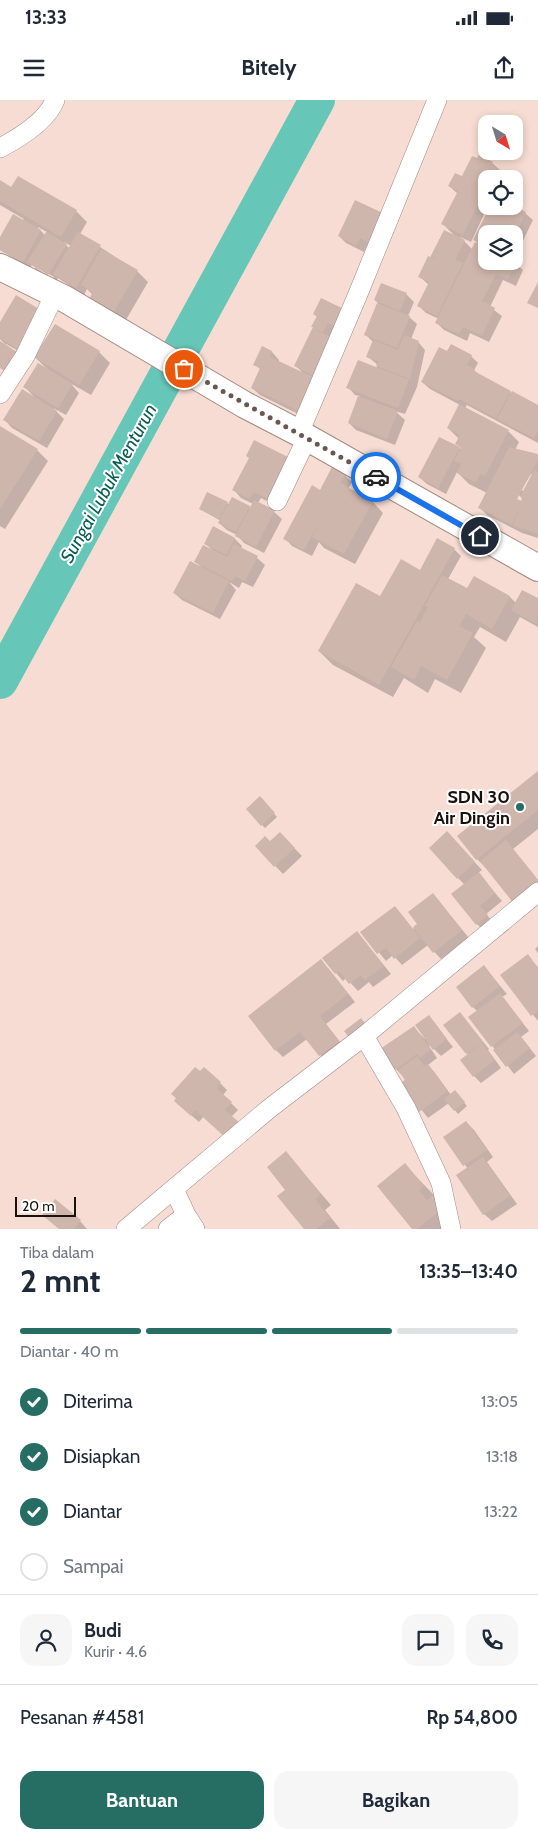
<!DOCTYPE html>
<html lang="id">
<meta charset="utf-8">
<style>
body{margin:0;font-family:Cabin,sans-serif;background:#f6f6f7;color:#1f2937;height:100vh;display:flex;flex-direction:column;font-size:19px;white-space:nowrap}
*{box-sizing:border-box;margin:0}
p{font-size:16px;color:#747a83}
.icon{flex:none;width:28px;height:28px;fill:none;stroke:currentColor;stroke-width:2;stroke-linecap:round;stroke-linejoin:round}
.map{position:relative;height:1129px;overflow:hidden}
.panel{display:flex;flex-direction:column;background:#fff;flex:1}
.panel>*{flex:none}
.needle{width:32px;rotate:142deg}
.buttons{position:absolute;left:478px;top:15px;display:grid;gap:10px}
.buttons a{display:grid;place-items:center;width:45px;height:45px;border-radius:10px;background:#fff;box-shadow:0 2px 8px #0003;font-size:25px}
.scale{position:absolute;left:15px;bottom:12px;width:61px;box-sizing:border-box;padding-left:5px;border:2px solid #1a110e;border-top:0;font-size:14px;line-height:18px;white-space:nowrap;color:#1a110e;-webkit-text-stroke:4px #fff;paint-order:stroke}
.pin{position:absolute;display:grid;place-items:center;width:42px;height:42px;color:#fff;margin:-21px;border:2px solid #fff;border-radius:50%;box-shadow:0 1px 5px #0007}
.courier{position:absolute;display:grid;place-items:center;width:50px;height:50px;margin:-25px;border:4px solid #1a73e8;border-radius:50%;background:#fff;color:#222;box-shadow:0 1px 6px #0007}
.head em{font-style:normal;font-weight:700}
.head div{display:flex;flex-direction:column-reverse}
.head{display:flex;align-items:center;justify-content:space-between;height:85px;padding:0 20px}
h1{font-size:32px;font-weight:700;line-height:38px}
.bar{display:grid;grid-template-columns:repeat(4,1fr);gap:8px 5px;align-content:center;height:60px;padding:0 20px}
.bar i{height:6px;border-radius:4px;background:#e0e1e3}
.bar .on{background:#266d64}
.bar p{grid-column:span 4}
.line{display:flex;align-items:center;gap:12px;padding:0 20px;border-top:1px solid #e0e1e3}
.line div{flex:1}
.round{display:grid;place-items:center;flex:none;width:52px;height:52px;border-radius:15px;background:#f6f6f7}
ol{padding:0 20px;list-style:none}
li{display:flex;align-items:center;gap:15px;height:55px}
li p{margin-inline-start:auto}
li .icon{padding:5px;border-radius:50%;background:#266d64;color:#fff;stroke-width:4}
li:last-child{color:#747a83}
li i{width:28px;height:28px;border:2px solid #e0e1e3;border-radius:50%}
.primary-button{display:flex;gap:10px;margin-top:auto;padding:10px 20px}
.primary-button a{flex:1;height:58px;border-radius:15px;background:#266d64;color:#fff;font-size:20px;font-weight:700;line-height:58px;text-align:center}
.primary-button a+a{background:#f6f6f7;color:#1f2937}
.status{display:flex;justify-content:space-between;align-items:center;height:35px;padding:0 25px;background:#fff;direction:ltr}
.status svg{height:14px;fill:currentColor}
header{display:flex;justify-content:space-between;align-items:center;height:65px;padding:0 20px;background:#fff;font-size:22px;font-weight:700}
.map>svg:first-child{display:block}
.shadow{fill:#0003;fill-rule:evenodd}
.lines{fill:none;stroke-linecap:round;stroke-linejoin:round}
.river{stroke:#66c6b7;stroke-width:36}
.building{fill:#cfb6ac}
.street-casing{stroke:#a18980;stroke-width:20}
.secondary-casing{stroke:#a18980;stroke-width:28}
.street{stroke:#fff;stroke-width:19}
.secondary{stroke:#fff;stroke-width:26}
.done{stroke:#675853;stroke-width:5;stroke-dasharray:0 9}
.route{stroke:#1a73e8;stroke-width:6}
.poi-dot{fill:#266d64;stroke:#fff;stroke-width:2}
.labels{text-anchor:middle;stroke-width:4;stroke-linejoin:round;paint-order:stroke}
.poi-label{font-size:18px;font-weight:bold;fill:#1a110e;stroke:#fff;text-anchor:end}
.water-label{font-size:19px;font-style:italic;fill:#095d53;stroke:#fff}
</style>
<div class="status"><b>13:33</b><svg viewBox="0 0 49 12"><path d="M0 12V9h3v3zM5 12V6h3v6zM10 12V3h3v9zM15 12V0h3v12zM26 1h20v11H26zM47 4h2v5h-2z"/></svg></div>
<header><svg class="icon" aria-label="menu" viewBox="0 0 24 24"><path d="M4 6h16M4 12h16M4 18h16"/></svg>Bitely<svg class="icon" aria-label="share" viewBox="0 0 24 24"><path d="M12 15V3M7 8l5-5 5 5M5 13v7h14v-7"/></svg></header>
<div class="map">
<svg width="538" height="1129" viewBox="0 0 538 1129">
<rect width="100%" height="100%" fill="#f6dcd2"/>
<path class="shadow" d="M492,63L500,70L498,72L503,76L502,79H486V106H488L471,142L460,137L473,150L481,146L475,140L525,113L533,120L514,159V134H486V161H513L523,170L516,186L503,180L490,207L502,216L489,242L470,233L467,241L444,230L437,223L439,219L426,213L419,206L429,185L420,177L444,131L455,136L443,124L458,94L449,86Z
M0,82L12,89L76,111L87,122L80,134L137,171L148,182L123,225L87,189L84,195L58,178L56,182L32,165L30,168L0,150V140L24,119L0,105ZM38,127L47,132L45,135L38,128ZM64,142L71,146L70,149L64,143ZM35,166L54,177L53,180L35,169Z
M356,102L380,151L367,145L364,152L346,143L339,136Z
M406,194L414,202L408,216L417,224L411,239L418,242L425,250L417,287L405,314L395,311L405,320L395,345L356,330L349,323L360,296L355,295L348,287L376,268L378,265L368,257L373,242L365,234L378,203L375,200Z
M348,212L312,321L260,295L252,288L261,270L255,264L263,248L272,252L279,260L278,263L304,274L296,266L314,228L317,217L314,214Z
M0,225L29,257L6,244V245L0,239Z
M55,225L99,252L110,263L91,295L70,283L79,293L66,315L53,308L64,319L47,348L12,328L5,320L36,299L25,287L48,270L35,257Z
M448,252L471,256L478,263L474,270L480,276L538,307V343L467,305L465,308L508,331L519,342L515,350L538,355V438L522,433L487,415L479,407L487,393L469,384L457,372L446,394L427,384L419,377L440,339L463,350L457,344L459,339L448,328L460,305L430,289L422,282ZM531,374L533,375L524,391L521,390ZM518,395L523,397L522,403L516,400Z
M0,329L37,350L48,361L5,429L0,426Z
M255,341L276,406L261,398L258,403L274,412L282,419L264,453L244,443L237,435L227,430L219,423L221,421L200,409L227,403L229,405L232,399L251,408L253,404L241,398L234,390L250,359Z
M333,368L345,375L352,382L348,389L373,402L383,413L355,464L324,448L319,442L312,456L292,446L285,438L320,391Z
M213,428L235,439L242,446L241,449L257,458L265,465L253,487L242,482L239,488L229,482L236,490L220,519L182,500L174,493L202,468L196,462L212,450L205,443Z
M454,449L461,456L448,479L468,490L475,478L510,497L516,503L522,491L538,499V527L520,517L506,542L480,527L474,537L486,548L461,593L435,579L428,593L404,578L393,597L333,565L319,551L381,498Z
M538,673V729L513,749L538,780V799L488,770L477,759Z
M260,698L277,717L265,728L247,709Z
M280,733L302,756L283,774L256,746L270,743Z
M454,740L482,770L478,773L502,801L486,814L494,823L484,831L477,824L465,785L458,778Z
M433,794L469,838L441,859L428,845L402,865L393,855L386,861L362,832L395,807L413,829L419,824Z
M357,832L391,874L373,887L369,882L358,891L346,878L343,881L323,858Z
M538,846V853L535,849Z
M527,856L538,867V921L502,875Z
M484,867L507,894L502,897L529,931L521,937L536,956L514,974L470,917L477,911L473,907Z
M328,868L355,902L326,924L348,952L330,966L307,939L283,957L276,950Z
M460,913L489,949L488,950L501,968L481,983L474,976L469,955L467,953Z
M429,917L453,947L441,956L430,945L429,946L437,958L428,965L435,973L451,995H458L467,1006L458,1014L449,1003L428,1018L401,984L407,980L396,969L414,928L425,939L426,938Z
M220,983L227,990L223,995L238,1010L231,1017H203L199,1022L183,1008Z
M466,1022L474,1030L493,1057L487,1062L517,1104L492,1121L484,1114L458,1076L468,1069L445,1037Z
M286,1053L331,1105L325,1110L340,1129H306L286,1090Z
M405,1065L455,1117L441,1129H414Z
M80,1121L87,1129H59Z"/>
<g class="lines">
<path class="river" d="M0,581L317,0"/>
</g>
<path class="building" d="M479,55L493,62L491,65L496,68L491,79H486V88L463,135L441,124L458,91L448,86L455,73L462,76L472,56L477,58Z
M18,76L77,110L61,137L0,101V80L11,87Z
M355,100L387,115L372,144L360,138L356,145L338,136Z
M490,106H514L526,112L514,137V134H486V146L473,140Z
M13,114L41,130L23,162L0,149V137Z
M444,130L465,140L455,160L463,163L437,216L417,206L429,182L418,177L428,156L438,160L431,156Z
M46,132L67,144L48,175L27,162Z
M78,132L101,145L76,188L53,174Z
M475,142L486,147V161L517,162L508,179L496,174L482,201L495,208L482,236L463,227L459,234L435,223Z
M101,149L138,170L112,215L88,201L93,192L81,185Z
M538,182V208L527,203Z
M381,183L407,193L400,211L374,200Z
M16,195L44,212L21,251L0,238V222Z
M321,198L348,211L340,228L328,223L323,232L314,229L333,238L319,278L294,266L313,227H311L317,216L313,214Z
M377,203L410,216L397,248L364,235Z
M55,224L100,251L79,285L34,257Z
M404,235L419,241L410,279L376,266L378,261L366,257L373,240L398,250Z
M0,241L20,254L8,273L0,268Z
M451,244L472,255L467,265L475,269L474,271L511,291L496,318L459,299L458,301L421,282L439,247L447,251Z
M262,246L272,251L270,257L317,279L305,314L251,288L260,268L253,265Z
M358,260L409,280L398,308L346,288Z
M38,263L73,284L58,308L23,287Z
M22,289L57,311L39,341L3,320Z
M512,291L538,305V331L534,338L497,319Z
M358,296L398,311L387,339L348,323Z
M459,304L509,330L485,376L480,374L476,383L457,373L461,364L454,361L461,347L455,344L460,335L447,328Z
M0,326L38,349L0,409Z
M439,337L460,347L438,388L418,377Z
M254,340L290,358L268,399L254,392L249,399L232,390L249,358L246,356Z
M509,347L538,354V360L517,399L521,401L522,398L520,397L534,370L538,372V434L513,426L520,405L512,425L478,408Z
M332,367L345,374L340,383L373,401L344,454L312,437L324,414L304,450L283,439L312,385L320,390Z
M207,392L228,402L219,419L199,409Z
M232,397L250,406L236,432L218,423Z
M254,400L275,410L256,447L235,436Z
M213,426L235,438L226,455L204,444Z
M437,438L455,448L379,585L318,551L356,483L380,496L401,459L420,470Z
M234,444L258,456L245,481L235,476L232,481L194,462L203,445L227,457Z
M190,461L229,481L213,513L173,493Z
M442,475L467,488L474,476L510,496L492,529L466,514L459,526L473,533L447,580L421,566L414,580L391,567L417,521L420,523L428,507L425,506Z
M522,490L538,498L537,524L511,510Z
M538,671V710L476,760L457,736Z
M260,696L275,713L261,726L246,709Z
M447,731L475,762L457,779L429,748Z
M280,732L295,748L274,767L255,746L265,736L270,741Z
M506,740L538,780V786L515,805L480,761Z
M479,772L495,793L480,806L488,815L476,825L451,794Z
M433,793L462,830L433,853L413,827L417,824L408,812Z
M395,806L420,838L394,859L386,848L377,854L360,832Z
M357,831L384,866L365,880L361,875L349,884L339,871L335,874L322,858Z
M528,854L538,868V911L531,916L500,875Z
M321,859L348,894L320,916L339,941L319,956L300,932L275,951L248,916Z
M484,865L500,886L472,908L456,887Z
M500,893L523,923L491,947L468,917Z
M460,912L483,942L466,954L443,925Z
M429,915L447,939L433,950L415,925Z
M361,918L368,927L351,940L344,931Z
M414,926L431,950L420,958L417,954L395,970L380,949Z
M517,932L530,948L506,967L493,950Z
M482,943L495,960L473,977L460,960Z
M417,956L424,966L428,964L448,991L419,1012L399,984L405,980L398,970Z
M195,967L200,971L204,967L221,982L216,988L232,1002L225,1010L240,1023L226,1038L195,1010L191,1016L174,1001L176,998L171,994Z
M455,990L465,1002L454,1011L444,999Z
M466,1021L487,1050L463,1066L443,1037Z
M286,1051L321,1094L315,1099L330,1118L316,1129H304L277,1096L285,1090L267,1067Z
M483,1057L510,1096L483,1115L456,1075Z
M405,1063L424,1086L419,1090L427,1100L435,1094L445,1106L417,1129H412L377,1086Z
M55,1099L81,1120L74,1129H59L42,1115Z"/>
<g class="lines">
<g class="street-casing">
<path id="street" d="M0,48C19,38 47,21 55,0
M0,294L25,256L55,194
M299,333L358,194L437,0
M277,401L307,338
M364,936L406,1008L441,1083L451,1129
M174,1089L186,1115L195,1129
M126,1129L270,1008L364,936L538,792
M168,1129L186,1115"/>
</g>
<g class="secondary-casing">
<path id="secondary" d="M0,167L65,199L245,305L299,333L538,468"/>
</g>
<use href="#street" class="street"/>
<use href="#secondary" class="secondary"/>
</g>
<g class="lines">
<path class="done" d="M184,269C248,306 312,341 376,377"/>
<path class="route" d="M376,377L480,436"/>
</g>
<circle class="poi-dot" cx="520" cy="707" r="5"/>
<g class="labels">
<g class="poi-label">
<text x="510" y="703">SDN 30<tspan x="510" dy="21">Air Dingin</tspan></text>
</g>
<g class="water-label">
<text transform="translate(108 383) rotate(-61)" y="7">Sungai Lubuk Menturun</text>
</g>
</g>
</svg>
<div class="buttons">
<a><svg class="needle" viewBox="-14 -14 28 28"><path d="M0-13l5 13h-10z" fill="#e53935"/><path d="M0 13l5-13h-10z" fill="#747a83"/></svg></a>
<a><svg class="icon" aria-label="locate" viewBox="0 0 24 24"><circle cx="12" cy="12" r="6"/><path d="M12 2v4M12 18v4M2 12h4M18 12h4"/></svg></a>
<a><svg class="icon" aria-label="layers" viewBox="0 0 24 24"><path d="M12 4l9 5-9 5-9-5zM3 14l9 5 9-5"/></svg></a>
</div>
<div class="scale">20 m</div>
<div class="pin" style="left:184px;top:269px;background:#ea580c"><svg class="icon" aria-label="bag" viewBox="0 0 24 24"><path d="M5 8h14l-1 12H6zM9 8a3 3 0 0 1 6 0"/></svg></div>
<div class="pin" style="left:480px;top:436px;background:#1f2937"><svg class="icon" aria-label="home" viewBox="0 0 24 24"><path d="M3 11l9-7 9 7M6 9v11h12V9"/></svg></div>
<div class="courier" style="left:376px;top:377px"><svg class="icon" aria-label="car" viewBox="0 0 24 24"><path d="M5 17H2v-5l4-1 3-4h7l3 4 3 1v5h-3M9 17h6M6 11h13"/><circle cx="7" cy="17" r="2"/><circle cx="17" cy="17" r="2"/></svg></div>
</div>
<section class="panel">
<div class="head"><div><h1>2 mnt</h1><p>Tiba dalam</p></div><em>13:35–13:40</em></div>
<div class="bar"><i class="on"></i><i class="on"></i><i class="on"></i><i></i><p>Diantar · 40 m</p></div>
<ol>
<li><svg class="icon" aria-label="check" viewBox="0 0 24 24"><path d="M5 12l5 5 9-10"/></svg>Diterima<p>13:05</p></li>
<li><svg class="icon" aria-label="check" viewBox="0 0 24 24"><path d="M5 12l5 5 9-10"/></svg>Disiapkan<p>13:18</p></li>
<li><svg class="icon" aria-label="check" viewBox="0 0 24 24"><path d="M5 12l5 5 9-10"/></svg>Diantar<p>13:22</p></li>
<li><i></i>Sampai</li>
</ol>
<div class="line" style="height:90px"><a class="round"><svg class="icon" aria-label="person" viewBox="0 0 24 24"><circle cx="12" cy="8" r="4"/><path d="M4 21q1-7 8-7t8 7"/></svg></a><div><b>Budi</b><p>Kurir · 4.6</p></div><a class="round"><svg class="icon" aria-label="chat" viewBox="0 0 24 24"><path d="M4 5h16v11H9l-5 4z"/></svg></a><a class="round"><svg class="icon" aria-label="phone" viewBox="0 0 24 24"><path d="M5 4h4l2 5-3 2q2 4 5 5l2-3 5 2v4C11 20 4 13 5 4z"/></svg></a></div>
<div class="line" style="height:65px"><div>Pesanan #4581</div><b>Rp 54,800</b></div>
<div class="primary-button"><a>Bantuan</a><a>Bagikan</a></div>
</section>
